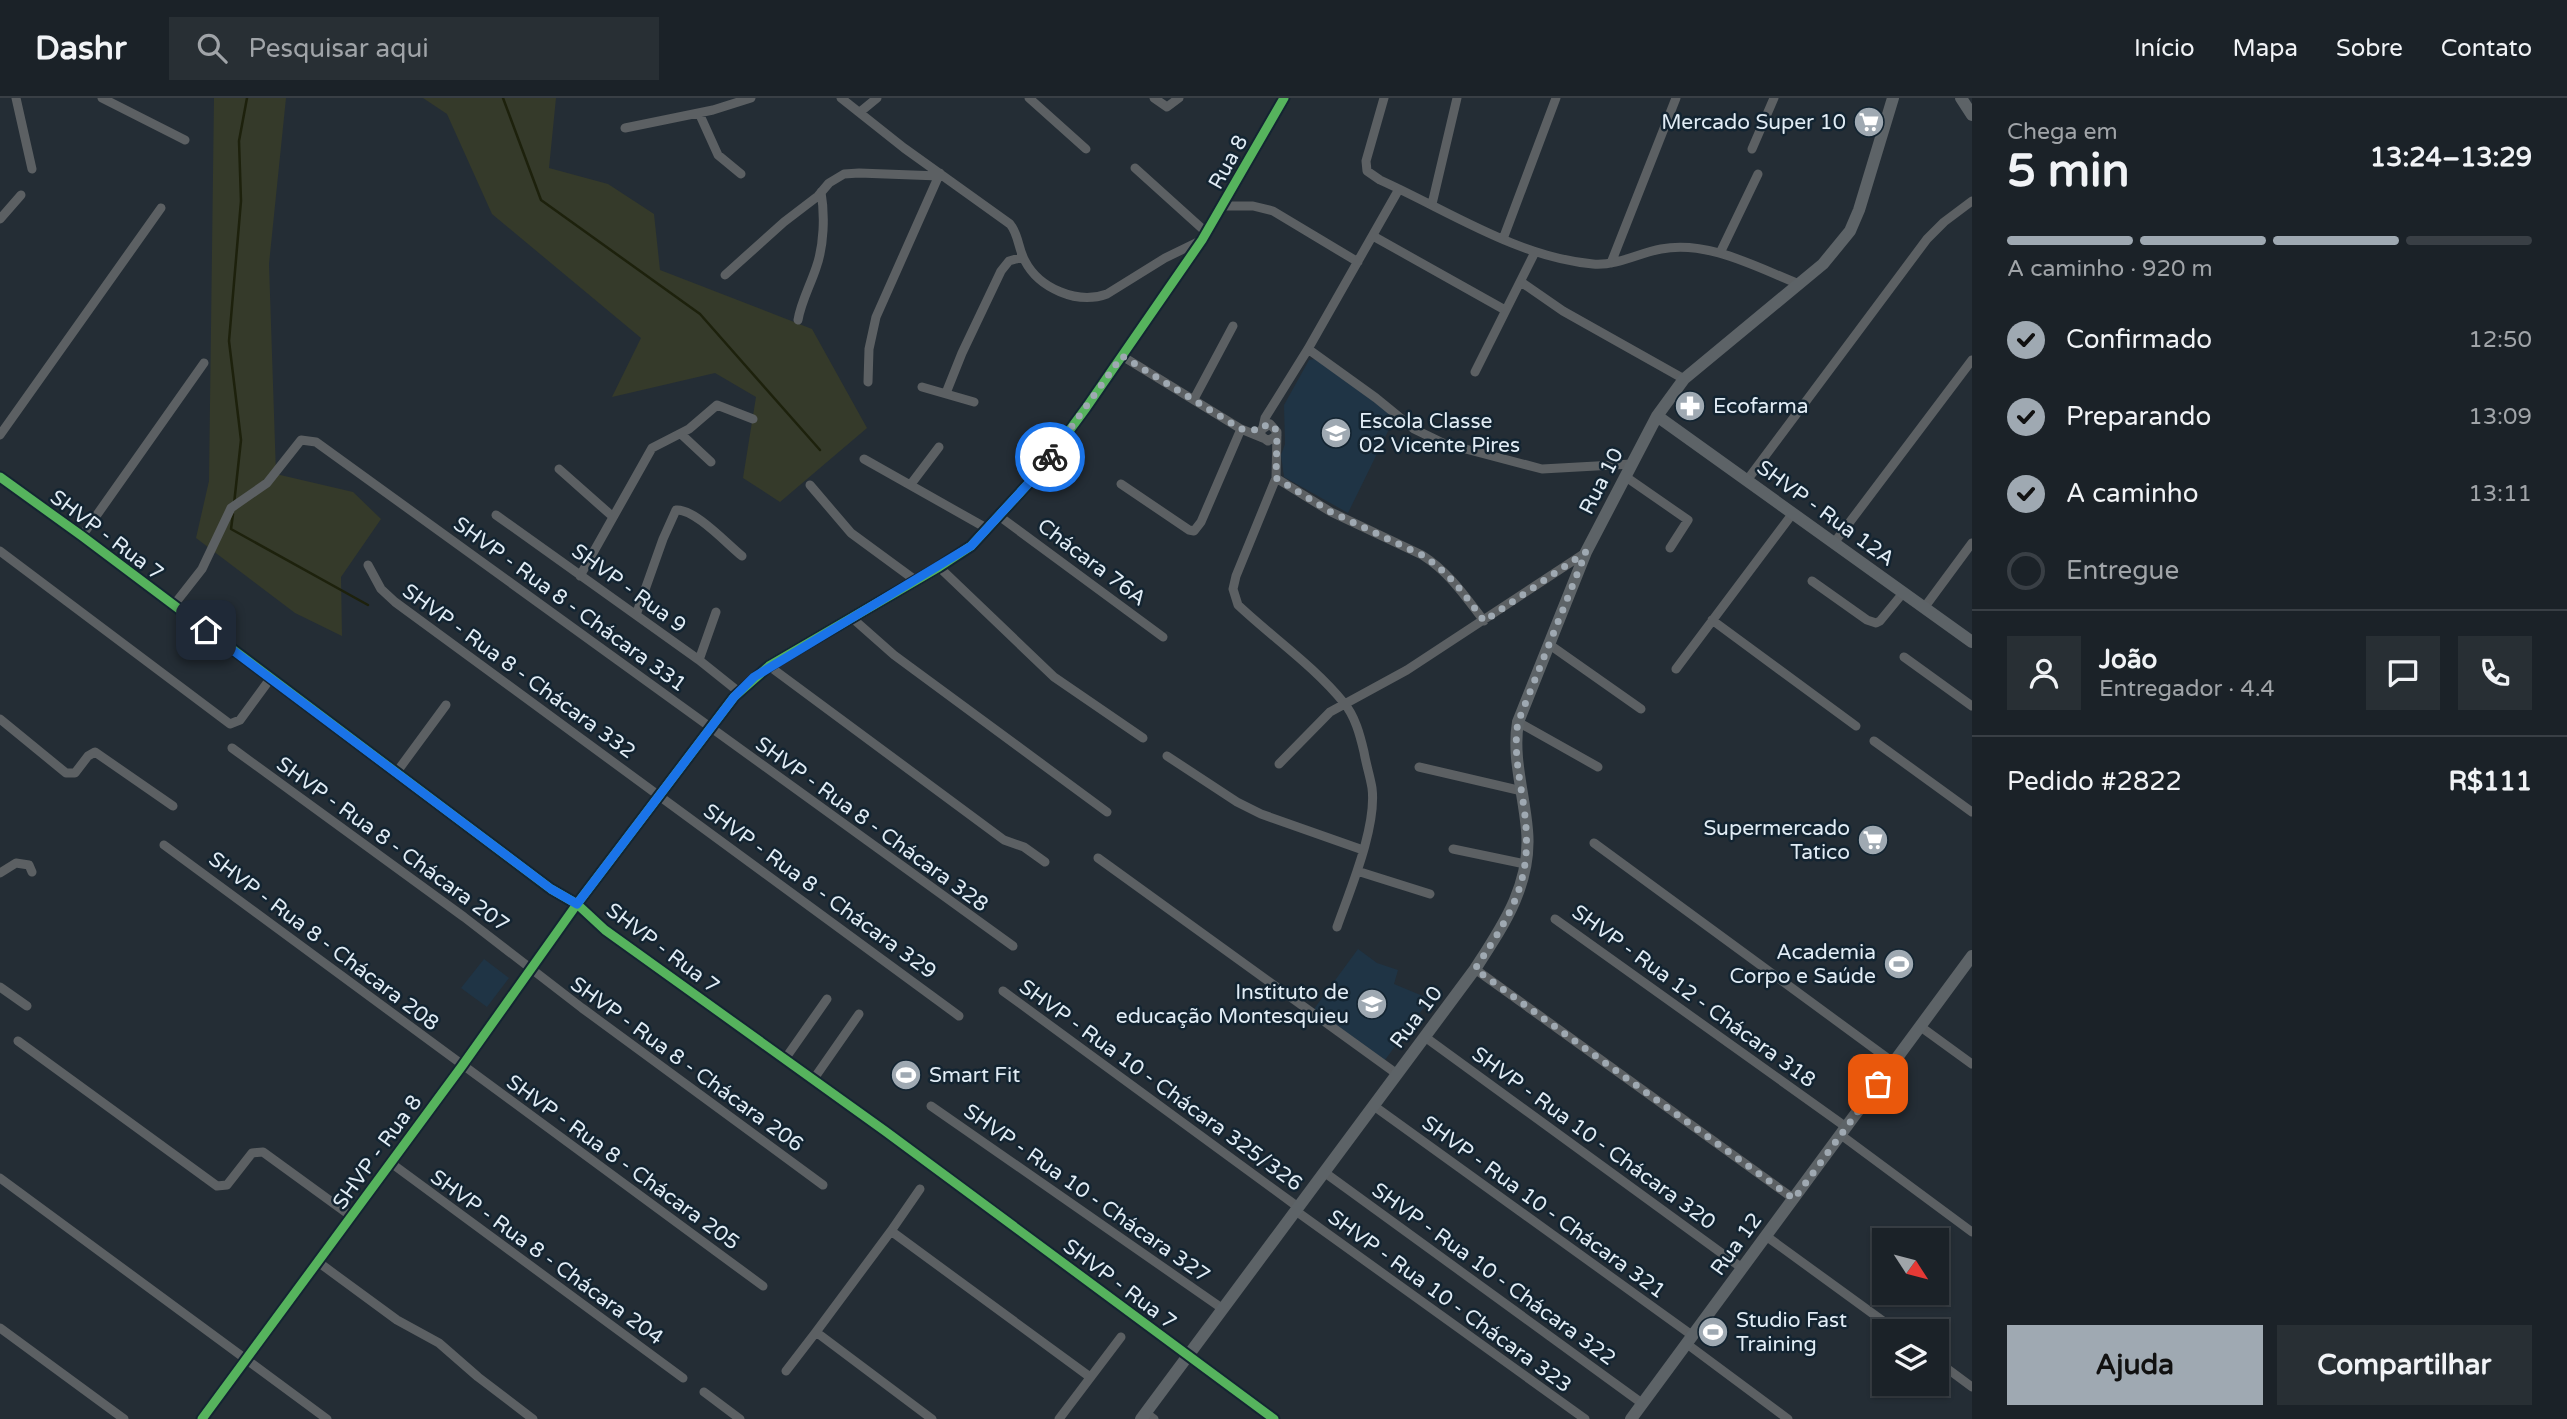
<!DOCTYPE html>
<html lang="pt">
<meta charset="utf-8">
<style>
body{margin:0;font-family:"Varela Round",sans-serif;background:#282f34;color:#f1f3f6;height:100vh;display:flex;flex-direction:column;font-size:26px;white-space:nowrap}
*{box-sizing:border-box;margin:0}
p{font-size:23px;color:#a0a4a8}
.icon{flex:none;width:38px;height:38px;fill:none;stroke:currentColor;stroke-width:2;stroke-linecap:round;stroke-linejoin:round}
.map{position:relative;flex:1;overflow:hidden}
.side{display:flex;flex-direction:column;background:#1b2228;width:595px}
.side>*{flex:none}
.needle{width:46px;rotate:126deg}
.controls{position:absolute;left:1872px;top:1130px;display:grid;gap:14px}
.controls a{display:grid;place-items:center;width:77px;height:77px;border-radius:0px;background:#1b2228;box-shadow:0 2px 5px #0004,0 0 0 2px #393f45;font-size:35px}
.pin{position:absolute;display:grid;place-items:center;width:60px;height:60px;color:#fff;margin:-30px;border-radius:14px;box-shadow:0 4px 10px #0006}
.courier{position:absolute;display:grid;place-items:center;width:70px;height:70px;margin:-35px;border:5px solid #1a73e8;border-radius:50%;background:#fff;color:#222;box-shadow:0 2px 9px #0007}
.summary em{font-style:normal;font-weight:700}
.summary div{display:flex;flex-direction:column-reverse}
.summary{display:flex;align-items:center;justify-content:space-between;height:119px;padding:0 35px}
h1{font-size:46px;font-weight:700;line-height:52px}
.bar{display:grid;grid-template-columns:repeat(4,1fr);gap:10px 7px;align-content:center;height:84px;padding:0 35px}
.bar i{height:9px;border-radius:5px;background:#393f45}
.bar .on{background:#9fa9b2}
.bar p{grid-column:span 4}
.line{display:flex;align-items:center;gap:18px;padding:0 35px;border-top:2px solid #393f45}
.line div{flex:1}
.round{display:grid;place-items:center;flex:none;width:74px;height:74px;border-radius:0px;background:#282f34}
ol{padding:0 35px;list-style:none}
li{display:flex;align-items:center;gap:21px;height:77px}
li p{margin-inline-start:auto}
li .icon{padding:7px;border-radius:50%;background:#9fa9b2;color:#111;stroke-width:4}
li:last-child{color:#a0a4a8}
li i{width:38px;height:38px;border:4px solid #393f45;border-radius:50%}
.action{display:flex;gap:14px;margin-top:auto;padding:14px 35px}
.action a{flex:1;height:80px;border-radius:0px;background:#9fa9b2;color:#111;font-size:28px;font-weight:700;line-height:80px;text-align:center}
.action a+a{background:#282f34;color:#f1f3f6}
header{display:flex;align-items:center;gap:42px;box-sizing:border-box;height:98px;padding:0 35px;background:#1b2228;border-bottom:2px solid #393f45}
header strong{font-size:33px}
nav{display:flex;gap:38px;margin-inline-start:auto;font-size:24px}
.search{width:490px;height:63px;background:#282f34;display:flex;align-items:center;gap:18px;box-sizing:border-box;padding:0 24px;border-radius:0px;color:#a0a4a8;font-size:26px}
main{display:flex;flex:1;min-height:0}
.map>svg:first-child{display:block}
.built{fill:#1f3445}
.green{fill:#353a2a}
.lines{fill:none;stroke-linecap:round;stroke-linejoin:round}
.stream{stroke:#1d210c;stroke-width:2.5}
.street{stroke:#5c6063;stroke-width:9}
.secondary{stroke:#5d6367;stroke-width:12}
.cycleway-casing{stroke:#132431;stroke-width:13}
.cycleway{stroke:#56b35d;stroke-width:9}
.done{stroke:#9fa9b2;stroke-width:7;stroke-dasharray:0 12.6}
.route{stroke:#1a73e8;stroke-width:9}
.labels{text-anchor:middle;stroke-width:5;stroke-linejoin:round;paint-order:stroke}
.poi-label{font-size:21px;fill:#e1ecf5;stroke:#132431;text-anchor:end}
.street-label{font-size:21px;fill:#e1ecf5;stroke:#132431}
</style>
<header>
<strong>Dashr</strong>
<div class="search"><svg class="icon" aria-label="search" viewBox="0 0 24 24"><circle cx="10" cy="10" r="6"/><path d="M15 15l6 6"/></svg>Pesquisar aqui</div>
<nav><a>Início</a><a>Mapa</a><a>Sobre</a><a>Contato</a></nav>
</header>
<main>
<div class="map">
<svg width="1972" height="1321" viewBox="0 0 1972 1321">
<rect width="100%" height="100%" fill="#242d35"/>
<path class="built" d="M1315,261L1395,319L1348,415L1284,379L1281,357L1285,346L1284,307L1309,262Z
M1358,851L1377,865L1398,872L1394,886L1430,901L1385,962L1314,911Z
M484,861L509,880L487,909L461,890Z"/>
<path class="green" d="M214,0H286L269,166L276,376L353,394L381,421L341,479L342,538L295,515L196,440L209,383Z
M423,0H556L549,70L608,86L654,116L660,172L812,231L867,330L780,404L743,380L756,299L715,275L612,299L641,240L492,116L447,16Z"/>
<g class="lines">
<path class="stream" d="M503,0L541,102L700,216L820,352
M234,406L241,342L229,243L241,103L239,43L247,0
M233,416L231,431L368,507"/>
<path class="street" d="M16,0L32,71
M102,0L185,42
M841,0L904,50L1010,126C1019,137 1018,151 1025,163C1039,190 1077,207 1107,196L1165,160L1202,142
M1029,0L1086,51
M1154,0L1167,9L1179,0
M1384,0L1366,63L1367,73L1380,82C1449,113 1517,159 1593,166C1617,168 1639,155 1661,151C1708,142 1756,169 1799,186
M860,14L877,0
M699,15L718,57L741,76
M625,30L713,12L751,0
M1752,51L1774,0
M1135,70L1207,135
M1432,106L1457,0
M1223,108H1253L1273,113L1358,164
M0,121L21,97
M1373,138L1505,212
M1503,141L1556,0
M1720,155L1758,76
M1611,165L1676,0
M725,177L784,124L818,98L829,85L844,76L859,75L939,78
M1521,184L1563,213L1684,281
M798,222C801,204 810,188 816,170C824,148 825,117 821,94
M1308,251L1376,300L1414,331L1443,345L1542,371L1632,366
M1122,258L1241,331L1263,340
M1475,274L1535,154
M868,284L869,251L876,219L940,75
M922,289L974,304
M946,295L962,255L1001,173L1009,163L1023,159
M1194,301L1233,228
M1263,329L1265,320L1308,251L1399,91
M681,336L711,364
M0,337L161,110
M1277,337L1268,343L1261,338V332L1270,326L1277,334L1276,380L1236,478L1233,491L1238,507C1273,540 1314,568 1344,605C1355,618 1360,637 1364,654C1366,666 1370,678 1372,690C1377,729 1350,792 1337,829
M864,361L988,431
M559,371L612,418
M1626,379L1688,422L1670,450
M1276,380L1331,414L1422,457C1449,474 1465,498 1484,523
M1748,381L1927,141L1944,124L1972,103
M911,386L939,349
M1121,386L1189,432L1194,433L1201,424L1241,331
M810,387L851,435L915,482
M496,417L699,562L739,594
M999,418L1163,539
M82,438L204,265
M1834,445L1972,262
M0,453L230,626L240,622L270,581
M368,467L381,491L395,504L959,918
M939,469L1054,579L1143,640
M580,478L652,350L689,331L717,307L753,321
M1812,483L1867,522L1876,525L1880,523L1903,495
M173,508L202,471L231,410L267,385L301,342L316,344L1013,848
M1924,510L1972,445
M636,517L663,441L676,412C694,410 727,446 742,458
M851,519L894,557L1107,714
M1712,522L1856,628
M1550,547L1641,611
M1904,559L1972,608
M699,562L716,514
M769,568L1004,742L1024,749L1045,764
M1676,571L1793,415
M0,621L66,675H75L88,658L95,654L173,708
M1518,624L1598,669
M1874,643L1972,714
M232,650L464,819L582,910L823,1087
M1167,658L1237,704L1261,716L1363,752
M1279,666L1330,614L1407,572L1585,455
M1419,669L1522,693
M396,675L446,607
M1594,745L1894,965
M164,747L763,1188
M1453,751L1525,766
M1098,760L1397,976
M1357,773L1430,796
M0,775L16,765L29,767L32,774
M1555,821L1846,1029
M1475,871L1794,1101
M0,889L27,908
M1003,893L1298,1109
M1921,929L1972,966
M1425,939L1742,1170
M18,943L217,1088L227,1087L252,1055L263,1054L351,1118
M785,961L827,901
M813,982L859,916
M931,1008L1223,1211
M1374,1008L1693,1238
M1841,1037L1972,1134
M391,1065L683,1280
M1324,1074L1643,1306
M0,1080L327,1321
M1296,1113L1585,1321
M891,1133L920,1091
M1766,1138L1898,1234
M318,1164L397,1222L439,1245L478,1279L533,1321
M0,1230L124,1321
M1687,1246L1788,1321
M1937,1263L1972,1289
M786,1273L816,1234
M704,1294L740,1321
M1146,1315L1154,1321
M932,1321L816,1234L891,1133L1090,1279
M1059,1321L1121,1239"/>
<path class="secondary" d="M1961,0L1972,17
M1657,318L1972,544
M0,379L82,438L551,791L577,806L605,832L885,1033L1274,1321
M202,1321L462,968L577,806L734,599L769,568L939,469L971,448L1038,375L1086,310L1202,142L1284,0
M1141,1321L1475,871C1503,828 1532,786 1527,732C1524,695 1512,660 1518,624L1586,454L1657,318L1684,281L1823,166L1850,133L1859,112L1893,0
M1631,1321L1972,858"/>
<g class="cycleway-casing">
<path id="cycleway" d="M0,379L82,438L551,791L577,806L605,832L885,1033L1274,1321
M202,1321L462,968L577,806L734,599L769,568L939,469L971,448L1038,375L1086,310L1202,142L1284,0"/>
</g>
<use href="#cycleway" class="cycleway"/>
</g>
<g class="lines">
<path class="done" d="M1050,359L1122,258L1241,331L1261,332L1266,327H1273L1277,334L1276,380L1331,414L1422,457C1449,474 1466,498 1484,523L1586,454L1518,624C1513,653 1520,681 1524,710C1534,782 1513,813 1475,871L1794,1101L1878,986"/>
<path class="route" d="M206,532L551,791L577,806L734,599L754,579L971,448L1038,375L1050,359"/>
</g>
<defs>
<g id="supermarket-disc" transform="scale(1.575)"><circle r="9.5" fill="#9fa9b2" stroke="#132431"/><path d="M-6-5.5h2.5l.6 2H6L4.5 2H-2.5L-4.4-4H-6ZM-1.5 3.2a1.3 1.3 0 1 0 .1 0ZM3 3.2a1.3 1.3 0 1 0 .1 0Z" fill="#fff"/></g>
<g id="pharmacy-disc" transform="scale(1.575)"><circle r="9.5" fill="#9fa9b2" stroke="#132431"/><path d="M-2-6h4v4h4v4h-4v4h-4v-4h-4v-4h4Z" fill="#fff"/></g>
<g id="school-disc" transform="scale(1.575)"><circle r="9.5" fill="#9fa9b2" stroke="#132431"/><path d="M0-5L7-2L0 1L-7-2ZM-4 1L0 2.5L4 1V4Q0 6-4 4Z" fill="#fff"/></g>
<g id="stadium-disc" transform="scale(1.575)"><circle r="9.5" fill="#9fa9b2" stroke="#132431"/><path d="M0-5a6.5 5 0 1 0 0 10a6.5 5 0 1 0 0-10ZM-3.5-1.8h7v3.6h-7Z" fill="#fff"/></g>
</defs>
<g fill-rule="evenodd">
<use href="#supermarket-disc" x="1869" y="24"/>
<use href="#pharmacy-disc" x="1690" y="308"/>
<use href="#school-disc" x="1336" y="335"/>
<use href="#supermarket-disc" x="1873" y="742"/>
<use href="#stadium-disc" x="1899" y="866"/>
<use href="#school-disc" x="1372" y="906"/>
<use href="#stadium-disc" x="906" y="977"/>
<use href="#stadium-disc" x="1713" y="1234"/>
</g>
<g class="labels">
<g class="poi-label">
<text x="1846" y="31">Mercado Super 10</text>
<text x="1713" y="315" text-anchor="start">Ecofarma</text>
<text x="1359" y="330" text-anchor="start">Escola Classe<tspan x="1359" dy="24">02 Vicente Pires</tspan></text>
<text x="1850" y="737">Supermercado<tspan x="1850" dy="24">Tatico</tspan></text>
<text x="1876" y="861">Academia<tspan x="1876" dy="24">Corpo e Saúde</tspan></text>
<text x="1349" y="901">Instituto de<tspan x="1349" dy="24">educação Montesquieu</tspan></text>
<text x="929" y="984" text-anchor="start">Smart Fit</text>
<text x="1736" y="1229" text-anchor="start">Studio Fast<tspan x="1736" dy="24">Training</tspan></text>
</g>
<g class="street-label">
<text transform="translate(1228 64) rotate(-61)" y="7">Rua 8</text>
<text transform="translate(1601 383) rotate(-63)" y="7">Rua 10</text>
<text transform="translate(1826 415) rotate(36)" y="7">SHVP - Rua 12A</text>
<text transform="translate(107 437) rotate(37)" y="7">SHVP - Rua 7</text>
<text transform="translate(1092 464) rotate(37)" y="7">Chácara 76A</text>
<text transform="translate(629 490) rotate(36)" y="7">SHVP - Rua 9</text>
<text transform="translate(570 506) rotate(36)" y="7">SHVP - Rua 8 - Chácara 331</text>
<text transform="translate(519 573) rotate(36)" y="7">SHVP - Rua 8 - Chácara 332</text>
<text transform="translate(872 726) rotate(36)" y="7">SHVP - Rua 8 - Chácara 328</text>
<text transform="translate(393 746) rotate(36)" y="7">SHVP - Rua 8 - Chácara 207</text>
<text transform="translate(820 793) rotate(36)" y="7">SHVP - Rua 8 - Chácara 329</text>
<text transform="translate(324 843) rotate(37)" y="7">SHVP - Rua 8 - Chácara 208</text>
<text transform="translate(663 850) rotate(37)" y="7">SHVP - Rua 7</text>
<text transform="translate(1694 898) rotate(36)" y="7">SHVP - Rua 12 - Chácara 318</text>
<text transform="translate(1416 919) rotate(-53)" y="7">Rua 10</text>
<text transform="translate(687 966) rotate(36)" y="7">SHVP - Rua 8 - Chácara 206</text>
<text transform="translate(1161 987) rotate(36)" y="7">SHVP - Rua 10 - Chácara 325/326</text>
<text transform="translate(1594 1040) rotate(36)" y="7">SHVP - Rua 10 - Chácara 320</text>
<text transform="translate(377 1054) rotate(-54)" y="7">SHVP - Rua 8</text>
<text transform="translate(623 1064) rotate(36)" y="7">SHVP - Rua 8 - Chácara 205</text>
<text transform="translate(1087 1095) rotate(35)" y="7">SHVP - Rua 10 - Chácara 327</text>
<text transform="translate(1544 1109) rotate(36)" y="7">SHVP - Rua 10 - Chácara 321</text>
<text transform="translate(1736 1146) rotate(-54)" y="7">Rua 12</text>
<text transform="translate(547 1159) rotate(36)" y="7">SHVP - Rua 8 - Chácara 204</text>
<text transform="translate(1494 1176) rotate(36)" y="7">SHVP - Rua 10 - Chácara 322</text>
<text transform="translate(1120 1186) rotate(37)" y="7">SHVP - Rua 7</text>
<text transform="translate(1450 1203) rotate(36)" y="7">SHVP - Rua 10 - Chácara 323</text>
</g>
</g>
</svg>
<div class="controls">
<a><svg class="needle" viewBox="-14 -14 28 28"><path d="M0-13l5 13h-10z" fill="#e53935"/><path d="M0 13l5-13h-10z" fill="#a0a4a8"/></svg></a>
<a><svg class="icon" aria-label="layers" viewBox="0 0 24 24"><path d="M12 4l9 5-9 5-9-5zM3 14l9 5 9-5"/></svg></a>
</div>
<div class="pin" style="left:1878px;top:986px;background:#ea580c"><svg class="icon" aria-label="bag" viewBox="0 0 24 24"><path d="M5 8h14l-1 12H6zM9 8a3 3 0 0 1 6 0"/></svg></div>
<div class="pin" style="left:206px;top:532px;background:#1f2937"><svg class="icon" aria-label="home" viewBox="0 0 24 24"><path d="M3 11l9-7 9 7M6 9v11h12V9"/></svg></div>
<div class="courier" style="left:1050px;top:359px"><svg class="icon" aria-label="bike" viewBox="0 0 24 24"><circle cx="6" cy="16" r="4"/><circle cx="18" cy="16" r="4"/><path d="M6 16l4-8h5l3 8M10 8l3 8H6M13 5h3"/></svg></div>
</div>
<section class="side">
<div class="summary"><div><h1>5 min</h1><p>Chega em</p></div><em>13:24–13:29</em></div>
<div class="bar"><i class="on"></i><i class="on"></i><i class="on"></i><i></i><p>A caminho · 920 m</p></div>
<ol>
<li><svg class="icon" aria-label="check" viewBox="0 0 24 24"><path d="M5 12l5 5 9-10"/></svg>Confirmado<p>12:50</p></li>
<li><svg class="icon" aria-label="check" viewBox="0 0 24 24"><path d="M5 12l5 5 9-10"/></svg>Preparando<p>13:09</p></li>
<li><svg class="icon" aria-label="check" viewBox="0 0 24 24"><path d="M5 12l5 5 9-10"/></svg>A caminho<p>13:11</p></li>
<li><i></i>Entregue</li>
</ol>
<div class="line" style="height:126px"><a class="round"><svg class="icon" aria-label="person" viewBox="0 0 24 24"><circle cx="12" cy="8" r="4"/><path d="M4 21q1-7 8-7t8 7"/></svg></a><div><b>João</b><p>Entregador · 4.4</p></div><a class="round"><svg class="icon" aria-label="chat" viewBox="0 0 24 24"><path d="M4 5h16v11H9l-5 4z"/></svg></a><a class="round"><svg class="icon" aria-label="phone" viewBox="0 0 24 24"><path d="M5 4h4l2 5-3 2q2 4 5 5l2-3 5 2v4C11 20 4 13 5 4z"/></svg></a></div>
<div class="line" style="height:91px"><div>Pedido #2822</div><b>R$111</b></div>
<div class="action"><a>Ajuda</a><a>Compartilhar</a></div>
</section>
</main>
